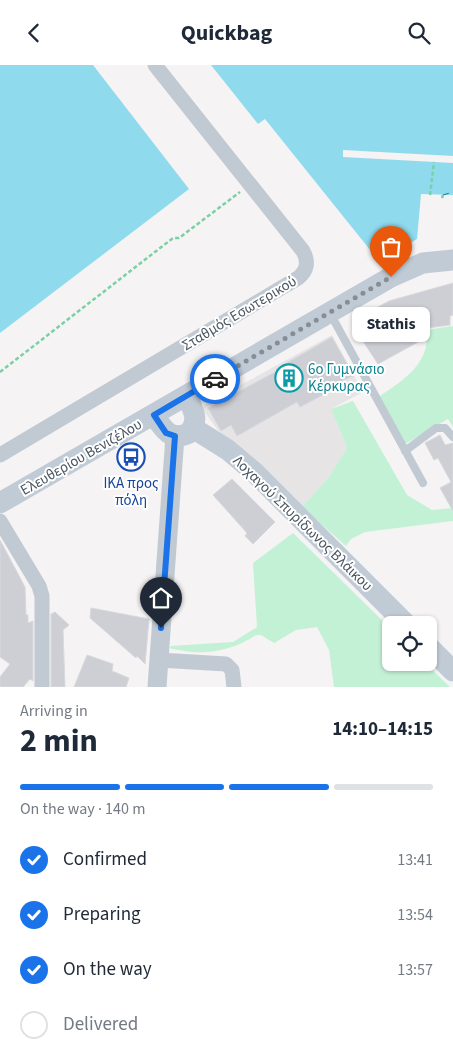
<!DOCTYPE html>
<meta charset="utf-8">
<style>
body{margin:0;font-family:"Source Sans 3",sans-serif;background:#f6f6f7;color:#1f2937;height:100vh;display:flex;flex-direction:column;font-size:19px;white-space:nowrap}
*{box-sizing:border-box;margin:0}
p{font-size:16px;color:#747a83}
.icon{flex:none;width:28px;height:28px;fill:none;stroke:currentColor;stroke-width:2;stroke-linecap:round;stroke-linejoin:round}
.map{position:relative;height:622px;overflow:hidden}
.sheet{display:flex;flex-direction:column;background:#fff;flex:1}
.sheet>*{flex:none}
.fabs{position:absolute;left:382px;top:551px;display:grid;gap:10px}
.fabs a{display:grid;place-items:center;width:55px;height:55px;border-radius:8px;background:#fff;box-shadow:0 1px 4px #0004;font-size:25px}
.pin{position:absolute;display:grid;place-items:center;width:42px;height:42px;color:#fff;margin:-51px -21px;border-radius:50% 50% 50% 0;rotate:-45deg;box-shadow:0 0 5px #0007}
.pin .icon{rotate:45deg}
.courier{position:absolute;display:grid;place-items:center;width:50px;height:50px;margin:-25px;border:4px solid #1a73e8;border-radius:50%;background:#fff;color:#222;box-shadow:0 1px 6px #0007}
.bubble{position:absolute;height:35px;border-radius:8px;background:#fff;box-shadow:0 1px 4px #0004;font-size:16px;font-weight:700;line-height:35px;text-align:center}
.headline em{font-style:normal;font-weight:700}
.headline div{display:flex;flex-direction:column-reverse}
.headline{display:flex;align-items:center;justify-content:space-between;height:85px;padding:0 20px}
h1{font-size:32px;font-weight:700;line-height:38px}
.bar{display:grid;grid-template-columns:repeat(4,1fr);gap:8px 5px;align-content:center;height:60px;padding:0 20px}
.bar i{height:6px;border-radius:4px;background:#e0e1e3}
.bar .on{background:#1a73e8}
.bar p{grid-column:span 4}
ol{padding:0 20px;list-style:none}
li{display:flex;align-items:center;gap:15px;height:55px}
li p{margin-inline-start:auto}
li .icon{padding:5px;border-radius:50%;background:#1a73e8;color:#fff;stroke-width:4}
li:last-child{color:#747a83}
li i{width:28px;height:28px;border:2px solid #e0e1e3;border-radius:50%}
header{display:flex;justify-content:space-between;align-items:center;height:65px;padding:0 20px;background:#fff;font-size:22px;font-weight:700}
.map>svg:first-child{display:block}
.education{fill:#e6e4e5}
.green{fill:#c3f1d5}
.water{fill:#90daee}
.pier{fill:#f5f3f3}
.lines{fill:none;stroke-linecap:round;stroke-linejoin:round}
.ferry{stroke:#0c7c9b;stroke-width:1;stroke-dasharray:6 5;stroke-linecap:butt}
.building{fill:#cdcfd5;stroke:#d7d9de}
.path{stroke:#7ad0a6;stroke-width:2.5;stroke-dasharray:4 2.5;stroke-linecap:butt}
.service{stroke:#c1cad2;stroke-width:8}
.minor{stroke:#c1cad2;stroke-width:15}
.tertiary{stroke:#c1cad2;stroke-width:19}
.secondary{stroke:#c1cbd6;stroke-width:21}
.done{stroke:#868d94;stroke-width:5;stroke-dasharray:0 9}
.route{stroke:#1a73e8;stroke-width:6}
.labels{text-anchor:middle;stroke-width:4;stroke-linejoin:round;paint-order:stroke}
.street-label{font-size:15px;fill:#4a5661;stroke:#fff}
.culture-label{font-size:15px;fill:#0d838f;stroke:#fff;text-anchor:start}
.transit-label{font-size:15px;fill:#164399;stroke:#fff}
</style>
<header><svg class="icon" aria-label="back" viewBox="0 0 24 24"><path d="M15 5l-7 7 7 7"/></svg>Quickbag<svg class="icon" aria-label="search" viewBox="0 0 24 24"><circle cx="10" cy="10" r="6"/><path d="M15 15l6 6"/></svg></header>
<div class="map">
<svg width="453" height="622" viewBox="0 0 453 622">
<rect width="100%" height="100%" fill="#f5f3f3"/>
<path class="education" d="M332,270L363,327L331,344L347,383L328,413L302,442L222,371L201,342Z"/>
<path class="green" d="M453,261V362L448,354L405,379L379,332C402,316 432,298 426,265Z
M353,336L407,430L432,445L453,443V456L365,467L351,474L346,481L302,442L328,413L347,383L331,344Z
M293,468L391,564V598H425L450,622H334L329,585L317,562L296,565L274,578L261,570H256C228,588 201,591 169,583L171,581L233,577L257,562L253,498Z"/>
<path class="water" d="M0,0H93L189,124L0,268Z
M211,0H453V130L421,129L417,174L379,196L265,54L258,59Z"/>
<path class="pier" d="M343,85L453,91V98L343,92Z"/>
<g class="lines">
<path class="ferry" d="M443,130L453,127"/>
</g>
<path class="building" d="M453,218V250L450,251V260L412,265L418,277L378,299L357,267L365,262L359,252L389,236Z
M332,272L354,311L336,318L338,322L300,342L297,337L237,371L231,360L221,366L208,343L277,306L276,304Z
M440,370L445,380L453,378V446L440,423L451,417L438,393L434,395L425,378Z
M232,414L275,457L253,479L245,471L247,468L213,430Z
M0,475L25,522L26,550H28V558L33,556V616L30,614L23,622H0V612L10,599L0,592Z
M91,543L149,554L145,599L137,591L136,593L90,553Z
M55,547L69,560L63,565L65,622H51V549Z
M87,590L113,599L112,606L129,613L126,622H74Z"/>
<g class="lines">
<path class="path" d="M430,130L434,97
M442,133L443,130
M0,307L173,173H179L240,127"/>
<path class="service" d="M331,250L423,418
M405,386L436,363H445L453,372"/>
<path class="minor" d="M0,390L298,213C307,206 309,197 303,186L155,0
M0,456L39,521L42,531V622
M159,595L226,599L232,605L234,622"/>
<path class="tertiary" d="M157,622L175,371"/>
<path class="secondary" d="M154,350C163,364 171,377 189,368C200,355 193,345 187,331
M193,363L228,385L254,407L407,560
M0,438L391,212L423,198L453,195
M429,582L453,606"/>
</g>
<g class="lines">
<path class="done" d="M215,314L391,212"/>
<path class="route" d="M161,563L175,371L166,368L154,350L215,314"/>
</g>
<defs>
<g id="building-ring" transform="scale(1.4375)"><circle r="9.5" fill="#fff" stroke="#0f9aa8" stroke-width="1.5"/><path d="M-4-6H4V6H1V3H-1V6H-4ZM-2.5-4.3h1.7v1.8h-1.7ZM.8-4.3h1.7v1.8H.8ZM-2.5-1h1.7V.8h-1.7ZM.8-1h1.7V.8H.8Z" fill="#0f9aa8"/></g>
<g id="bus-ring" transform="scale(1.4375)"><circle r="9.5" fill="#fff" stroke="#1a4fb4" stroke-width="1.5"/><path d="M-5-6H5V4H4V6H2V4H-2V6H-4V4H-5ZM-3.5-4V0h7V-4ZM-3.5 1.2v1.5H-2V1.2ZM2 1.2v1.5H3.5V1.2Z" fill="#1a4fb4"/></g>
</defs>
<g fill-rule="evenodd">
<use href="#building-ring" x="289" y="313"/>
<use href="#bus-ring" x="131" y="392"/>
</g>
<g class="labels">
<g class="street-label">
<text transform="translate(239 248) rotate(-31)" y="5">Σταθμός Εσωτερικού</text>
<text transform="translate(81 392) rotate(-30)" y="5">Ελευθερίου Βενιζέλου</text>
<text transform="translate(303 458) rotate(44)" y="5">Λοχαγού Σπυρίδωνος Βλάικου</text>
</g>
<g class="culture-label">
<text x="308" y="309">6ο Γυμνάσιο<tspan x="308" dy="17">Κέρκυρας</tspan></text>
</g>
<g class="transit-label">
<text x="131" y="423">ΙΚΑ προς<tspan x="131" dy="17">πόλη</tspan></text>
</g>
</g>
</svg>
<div class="fabs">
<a><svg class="icon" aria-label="locate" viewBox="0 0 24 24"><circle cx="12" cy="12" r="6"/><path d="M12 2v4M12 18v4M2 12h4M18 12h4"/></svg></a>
</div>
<div class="pin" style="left:391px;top:212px;background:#ea580c"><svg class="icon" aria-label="bag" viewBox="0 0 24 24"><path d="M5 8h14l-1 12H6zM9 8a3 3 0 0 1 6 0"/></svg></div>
<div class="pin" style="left:161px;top:563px;background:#1f2937"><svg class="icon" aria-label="home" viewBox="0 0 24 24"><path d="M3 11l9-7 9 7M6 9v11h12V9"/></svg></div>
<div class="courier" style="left:215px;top:314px"><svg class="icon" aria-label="car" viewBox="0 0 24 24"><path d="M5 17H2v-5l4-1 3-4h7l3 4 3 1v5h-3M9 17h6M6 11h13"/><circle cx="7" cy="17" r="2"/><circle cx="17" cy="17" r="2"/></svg></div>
<div class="bubble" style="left:352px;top:242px;width:78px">Stathis</div>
</div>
<section class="sheet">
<div class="headline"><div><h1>2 min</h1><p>Arriving in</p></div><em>14:10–14:15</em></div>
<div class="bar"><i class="on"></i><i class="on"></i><i class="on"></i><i></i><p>On the way · 140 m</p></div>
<ol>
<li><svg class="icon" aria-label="check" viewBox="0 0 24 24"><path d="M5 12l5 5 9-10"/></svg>Confirmed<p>13:41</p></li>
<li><svg class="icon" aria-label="check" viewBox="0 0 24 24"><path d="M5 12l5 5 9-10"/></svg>Preparing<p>13:54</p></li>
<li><svg class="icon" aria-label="check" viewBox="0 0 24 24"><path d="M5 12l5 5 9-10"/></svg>On the way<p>13:57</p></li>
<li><i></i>Delivered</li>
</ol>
</section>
